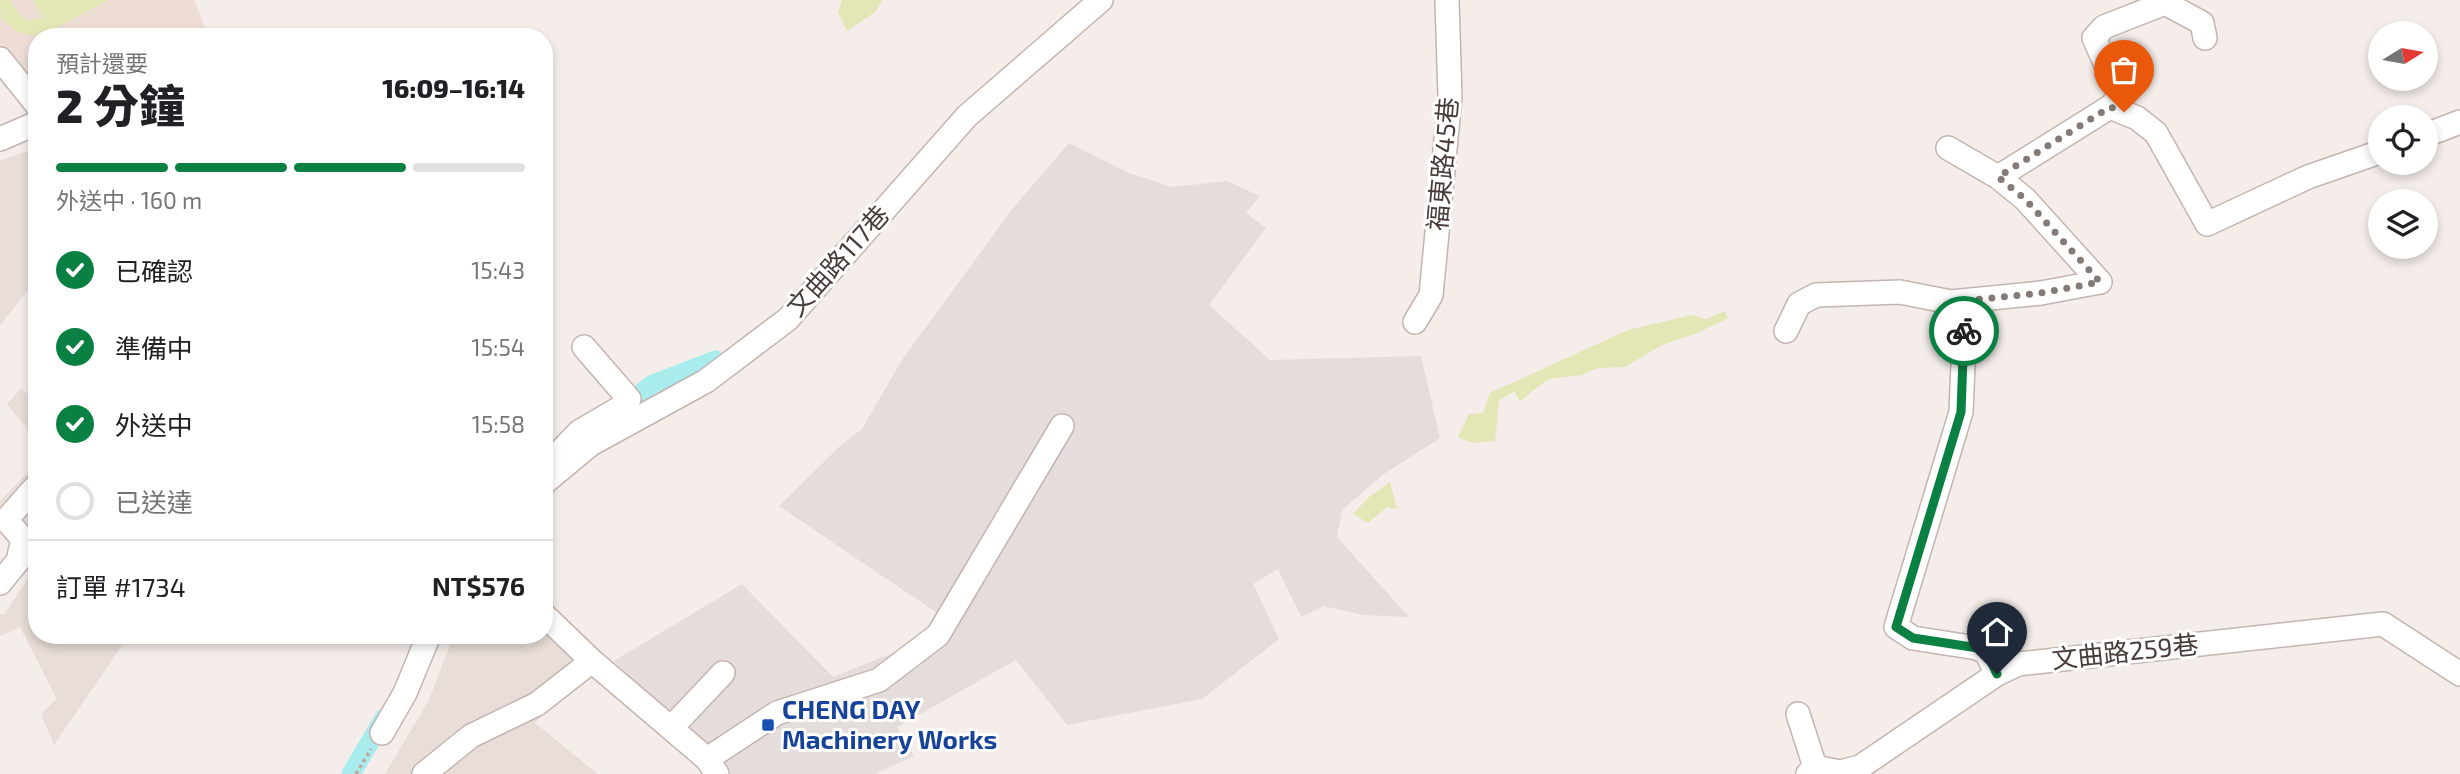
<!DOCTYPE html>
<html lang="zh-TW">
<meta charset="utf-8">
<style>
body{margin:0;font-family:"Exo 2","Noto Sans TC",sans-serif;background:#f2f2f2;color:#202124;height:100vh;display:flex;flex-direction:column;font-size:26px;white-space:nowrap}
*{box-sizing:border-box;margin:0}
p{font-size:23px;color:#757577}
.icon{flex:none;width:38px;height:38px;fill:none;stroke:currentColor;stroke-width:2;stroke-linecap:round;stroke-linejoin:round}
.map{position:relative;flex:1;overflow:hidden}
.drawer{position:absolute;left:28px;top:28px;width:525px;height:616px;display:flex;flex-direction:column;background:#fff;border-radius:28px;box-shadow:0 4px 10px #0003}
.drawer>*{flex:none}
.needle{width:46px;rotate:79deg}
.fabs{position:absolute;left:2368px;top:21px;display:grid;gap:14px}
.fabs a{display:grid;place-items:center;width:70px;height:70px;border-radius:50%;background:#fff;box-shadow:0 4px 10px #0003;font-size:35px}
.pin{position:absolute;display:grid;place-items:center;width:60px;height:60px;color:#fff;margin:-72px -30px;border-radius:50% 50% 50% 0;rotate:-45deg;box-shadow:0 0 7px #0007}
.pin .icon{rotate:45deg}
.courier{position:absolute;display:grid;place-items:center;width:70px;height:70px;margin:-35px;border:5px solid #0b8043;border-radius:50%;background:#fff;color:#222;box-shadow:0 2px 9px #0007}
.head em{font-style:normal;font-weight:800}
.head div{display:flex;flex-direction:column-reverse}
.head{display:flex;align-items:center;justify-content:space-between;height:119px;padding:0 28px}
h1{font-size:46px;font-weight:800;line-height:52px}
.bar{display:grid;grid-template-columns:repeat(4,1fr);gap:10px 7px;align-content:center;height:84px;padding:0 28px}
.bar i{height:9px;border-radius:5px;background:#e0e0e0}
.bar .active{background:#0b8043}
.bar p{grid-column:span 4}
.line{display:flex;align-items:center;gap:18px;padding:0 28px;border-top:2px solid #e0e0e0}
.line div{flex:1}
ol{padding:0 28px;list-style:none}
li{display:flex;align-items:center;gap:21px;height:77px}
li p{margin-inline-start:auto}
li .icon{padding:7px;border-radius:50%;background:#0b8043;color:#fff;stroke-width:4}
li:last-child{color:#757577}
li i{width:38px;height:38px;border:4px solid #e0e0e0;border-radius:50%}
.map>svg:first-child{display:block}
.residential{fill:#e8ddd8}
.industrial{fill:#e4dddb}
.education{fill:#edddd5}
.green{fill:#e3e7b5}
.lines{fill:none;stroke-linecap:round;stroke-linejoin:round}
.canal{stroke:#a9ecee;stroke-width:19}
.minor-casing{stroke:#c3b5b0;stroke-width:26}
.path{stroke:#c1a89e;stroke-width:3.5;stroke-dasharray:3.5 3.5;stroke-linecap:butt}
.minor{stroke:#fff;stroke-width:23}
.done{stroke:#847a76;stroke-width:7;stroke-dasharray:0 12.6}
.route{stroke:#0b8043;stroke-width:9}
.transit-dot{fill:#1a4fb4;stroke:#fff;stroke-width:2.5}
.labels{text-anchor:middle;stroke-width:6;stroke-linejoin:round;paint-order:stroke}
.street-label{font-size:26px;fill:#483c38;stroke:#fff}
.transit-label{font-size:26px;font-weight:bold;fill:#164399;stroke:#fff;text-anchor:start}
</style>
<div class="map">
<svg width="2460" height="774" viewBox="0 0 2460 774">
<rect width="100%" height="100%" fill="#f4edea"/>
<path class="residential" d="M35,148L37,286L33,284L0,325V161Z
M21,388L37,404V441L7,404Z
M37,453V635H129L54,745L41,714L57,699L20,627L0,636V614L4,615L36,566L0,529V501L28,472Z
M544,628L593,674L559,698L535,723L598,774H385L429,700L454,635H544Z"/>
<path class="industrial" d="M1069,143L1129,173L1172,187L1227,181L1260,196L1246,213L1266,228L1209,305L1270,360L1421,356L1440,438L1384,474L1342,510L1337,537L1409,617L1363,615L1324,606L1301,617L1278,569L1253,584L1279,639L1202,699L1067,725L1016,660L897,727L914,756L875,774H725L720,763L614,661L742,584L833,677L933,637L943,617L779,506L840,446L862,429L902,360L1013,208Z"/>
<path class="education" d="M0,0H194L209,37H37V87L0,44Z"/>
<path class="green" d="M0,0H10L20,16L28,20L43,18L33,0H109L40,36C22,36 12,30 1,17Z
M842,0H883L875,12L847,31L838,12Z
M1725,311L1728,318L1695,334L1662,345L1625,367L1598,368L1582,375L1548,379L1520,401L1514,391L1499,401L1495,441L1473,443L1458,437L1469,414L1483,413L1490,393L1628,330L1692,315L1706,319Z
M1390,482L1397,509L1387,507L1368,523L1353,514L1368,498Z"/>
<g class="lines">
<path class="canal" d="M618,410L653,384L715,360
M351,774L384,718"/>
<g class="minor-casing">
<path id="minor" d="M0,59L37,105
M2110,107L2120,96L2094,38L2104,27L2165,3L2202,23L2205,38
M2426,135L2460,122
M0,139L37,123
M1948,148L1998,177L2025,199L2100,282
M1998,177L2110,107L2137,118L2156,133L2207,224L2308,177L2380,152
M1951,302L1965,317L1961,412L1896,627L1913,638L1977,648L1986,652L1997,674
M1415,322L1431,295L1450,97L1447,0
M1786,331L1799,304L1816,295L1900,292L1951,302L2041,293L2100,282
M552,460L579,432L625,405L629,399L584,347
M544,483L591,444L706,381L788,319L967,116L1101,0
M0,583L18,561L23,539L6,520L37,485
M544,615L592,661L707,759L717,774
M1798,714L1815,767
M672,727L723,673
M382,733L405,693L429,635
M707,759L777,713L879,680L938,635L1062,426
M424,774L471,736L537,704L592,661
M1808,774L1815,767L1840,772L1860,767L1997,674L2018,664L2383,624L2460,674"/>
</g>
<path class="path" d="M356,774L371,749"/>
<use href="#minor" class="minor"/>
</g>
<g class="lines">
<path class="done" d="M1964,331L1965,317L1951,302L2041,293L2100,282L2025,199L1998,177L2110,107L2124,112"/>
<path class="route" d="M1964,331L1961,412L1896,627L1913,638L1978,648L1986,652L1997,674"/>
</g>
<rect class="transit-dot" x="761" y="718" width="14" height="14" rx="3.5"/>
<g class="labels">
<g class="street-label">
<text transform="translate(1443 164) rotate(-85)" y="9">福東路45巷</text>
<text transform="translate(838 261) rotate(-48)" y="9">文曲路117巷</text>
<text transform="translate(2125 652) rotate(-6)" y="9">文曲路259巷</text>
</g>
<g class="transit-label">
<text x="782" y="719">CHENG DAY<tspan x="782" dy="30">Machinery Works</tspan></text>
</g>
</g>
</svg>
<div class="fabs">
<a><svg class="needle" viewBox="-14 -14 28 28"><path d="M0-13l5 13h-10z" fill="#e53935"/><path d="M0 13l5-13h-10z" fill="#757577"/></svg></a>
<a><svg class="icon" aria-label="locate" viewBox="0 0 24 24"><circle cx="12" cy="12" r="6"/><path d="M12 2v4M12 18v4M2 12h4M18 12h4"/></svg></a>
<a><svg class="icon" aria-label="layers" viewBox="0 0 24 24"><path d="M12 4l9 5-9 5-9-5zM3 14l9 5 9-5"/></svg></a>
</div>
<div class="pin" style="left:2124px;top:112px;background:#ea580c"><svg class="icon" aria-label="bag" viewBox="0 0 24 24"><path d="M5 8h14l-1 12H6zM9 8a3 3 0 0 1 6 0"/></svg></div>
<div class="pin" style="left:1997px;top:674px;background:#1f2937"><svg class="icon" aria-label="home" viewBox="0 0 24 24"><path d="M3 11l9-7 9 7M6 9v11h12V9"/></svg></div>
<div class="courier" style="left:1964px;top:331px"><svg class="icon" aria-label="bike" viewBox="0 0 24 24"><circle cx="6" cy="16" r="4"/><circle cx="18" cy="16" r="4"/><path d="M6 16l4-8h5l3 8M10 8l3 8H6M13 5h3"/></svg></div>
<section class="drawer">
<div class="head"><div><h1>2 分鐘</h1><p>預計還要</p></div><em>16:09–16:14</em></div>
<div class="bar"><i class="active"></i><i class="active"></i><i class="active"></i><i></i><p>外送中 · 160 m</p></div>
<ol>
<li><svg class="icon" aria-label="check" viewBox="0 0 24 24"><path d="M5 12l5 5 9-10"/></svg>已確認<p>15:43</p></li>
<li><svg class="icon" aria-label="check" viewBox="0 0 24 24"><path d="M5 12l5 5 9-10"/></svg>準備中<p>15:54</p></li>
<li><svg class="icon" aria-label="check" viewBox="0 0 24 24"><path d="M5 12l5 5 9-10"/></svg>外送中<p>15:58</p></li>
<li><i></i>已送達</li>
</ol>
<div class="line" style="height:91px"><div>訂單 #1734</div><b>NT$576</b></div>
</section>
</div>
